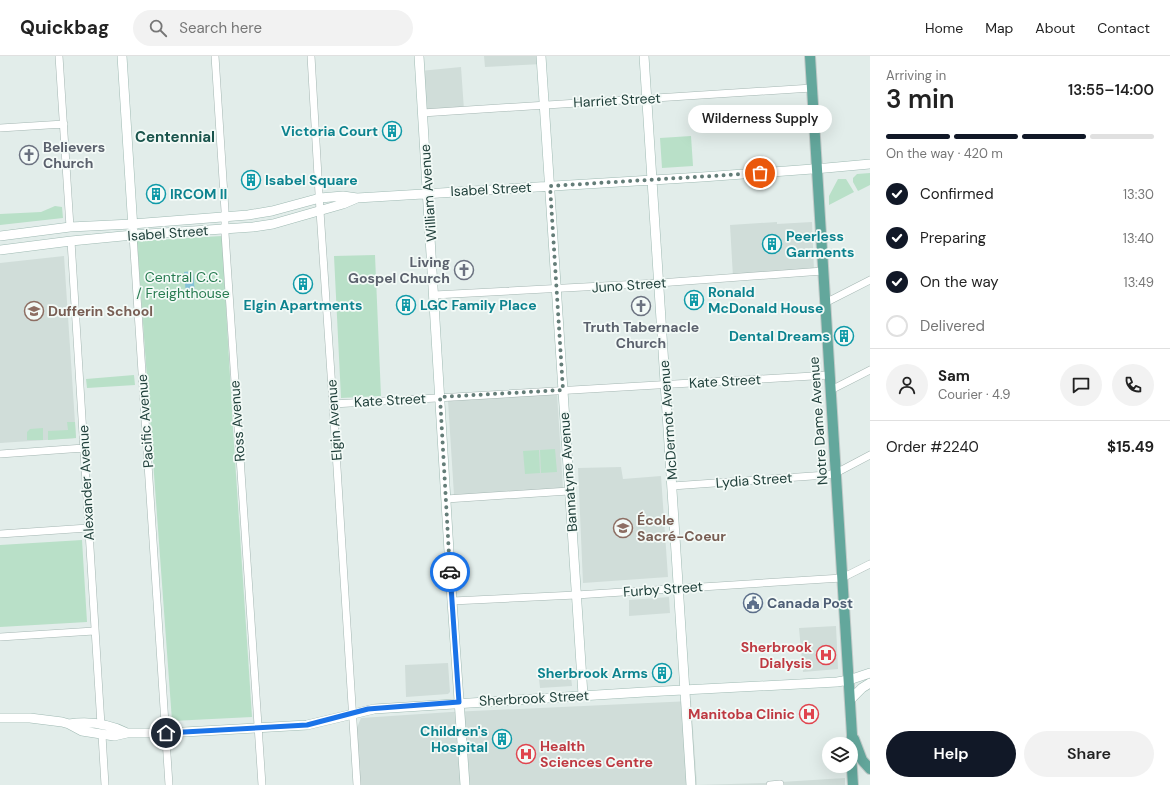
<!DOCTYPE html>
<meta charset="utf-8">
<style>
body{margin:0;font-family:"DM Sans",sans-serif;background:#f2f2f2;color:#222;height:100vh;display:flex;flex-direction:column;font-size:15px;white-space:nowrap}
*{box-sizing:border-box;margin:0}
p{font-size:13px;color:#767676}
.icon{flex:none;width:22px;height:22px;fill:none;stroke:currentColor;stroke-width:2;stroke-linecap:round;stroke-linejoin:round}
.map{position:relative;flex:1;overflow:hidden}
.drawer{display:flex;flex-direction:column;background:#fff;width:300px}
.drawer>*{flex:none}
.buttons{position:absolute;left:822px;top:681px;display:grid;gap:8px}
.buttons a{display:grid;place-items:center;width:36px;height:36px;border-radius:50%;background:#fff;box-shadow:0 4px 16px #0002;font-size:20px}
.pin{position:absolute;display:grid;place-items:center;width:34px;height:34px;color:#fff;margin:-17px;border:2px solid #fff;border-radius:50%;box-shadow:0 1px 4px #0007}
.courier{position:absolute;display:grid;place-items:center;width:40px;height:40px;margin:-20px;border:3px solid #1a73e8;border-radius:50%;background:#fff;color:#222;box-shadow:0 1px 5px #0007}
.bubble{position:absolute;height:28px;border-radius:14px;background:#fff;box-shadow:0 4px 16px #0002;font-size:13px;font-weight:600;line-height:28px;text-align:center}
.head em{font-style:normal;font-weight:600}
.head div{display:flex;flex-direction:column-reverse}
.head{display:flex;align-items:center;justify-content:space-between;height:68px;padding:0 16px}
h1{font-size:26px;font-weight:600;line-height:30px}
.bar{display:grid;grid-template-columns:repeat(4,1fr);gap:6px 4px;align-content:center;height:48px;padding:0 16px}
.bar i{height:5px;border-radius:3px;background:#e0e0e0}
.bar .current{background:#111827}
.bar p{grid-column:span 4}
.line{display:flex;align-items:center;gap:10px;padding:0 16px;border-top:1px solid #e0e0e0}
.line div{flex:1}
.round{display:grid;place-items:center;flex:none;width:42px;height:42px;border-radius:21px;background:#f2f2f2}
ol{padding:0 16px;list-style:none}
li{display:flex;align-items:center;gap:12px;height:44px}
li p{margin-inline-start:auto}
li .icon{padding:4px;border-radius:50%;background:#111827;color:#fff;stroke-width:4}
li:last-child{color:#767676}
li i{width:22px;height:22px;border:2px solid #e0e0e0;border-radius:50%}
.primary-button{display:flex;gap:8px;margin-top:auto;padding:8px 16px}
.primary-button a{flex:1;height:46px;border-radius:24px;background:#111827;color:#fff;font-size:16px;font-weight:600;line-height:46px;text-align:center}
.primary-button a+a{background:#f2f2f2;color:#222}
header{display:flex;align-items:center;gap:24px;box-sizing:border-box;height:56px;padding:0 20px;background:#fff;border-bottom:1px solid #e0e0e0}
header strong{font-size:19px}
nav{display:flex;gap:22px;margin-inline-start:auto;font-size:14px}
.search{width:280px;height:36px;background:#f2f2f2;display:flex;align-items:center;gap:10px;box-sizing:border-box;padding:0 14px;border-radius:22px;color:#767676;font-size:15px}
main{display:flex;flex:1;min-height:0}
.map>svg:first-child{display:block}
.built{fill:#d0ddd9}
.green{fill:#b9e0c8}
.water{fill:#86c2d7}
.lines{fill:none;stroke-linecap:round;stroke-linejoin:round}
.street-casing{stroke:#a4b6b2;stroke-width:8}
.secondary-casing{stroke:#9fbab3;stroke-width:10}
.primary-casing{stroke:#c1cac8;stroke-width:12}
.street{stroke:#fff;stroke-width:7}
.secondary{stroke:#fff;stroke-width:9}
.primary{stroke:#63a79c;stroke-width:10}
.done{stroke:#647d78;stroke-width:4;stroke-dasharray:0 7.2}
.route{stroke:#1a73e8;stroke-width:5}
.labels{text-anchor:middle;stroke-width:3.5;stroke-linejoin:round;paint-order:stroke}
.street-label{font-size:14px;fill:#20403b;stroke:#f3faf7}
.culture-label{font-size:14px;font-weight:bold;fill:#0d838f;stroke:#f3faf7;text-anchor:start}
.worship-label{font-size:14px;font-weight:bold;fill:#5b616d;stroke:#f3faf7;text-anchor:start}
.park-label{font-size:14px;fill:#277b50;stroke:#f3faf7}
.education-label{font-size:14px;font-weight:bold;fill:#785e54;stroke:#f3faf7;text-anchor:start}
.service-label{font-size:14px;font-weight:bold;fill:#4e5e75;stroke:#f3faf7;text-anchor:start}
.health-label{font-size:14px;font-weight:bold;fill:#be3a42;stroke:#f3faf7;text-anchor:end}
.neighbourhood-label{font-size:15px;font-weight:bold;fill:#1a544c;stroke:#f3faf7}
</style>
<header>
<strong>Quickbag</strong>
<div class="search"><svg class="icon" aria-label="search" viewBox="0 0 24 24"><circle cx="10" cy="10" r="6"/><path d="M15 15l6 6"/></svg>Search here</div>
<nav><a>Home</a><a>Map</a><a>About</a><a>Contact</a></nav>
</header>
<main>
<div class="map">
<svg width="870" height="729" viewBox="0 0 870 729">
<rect width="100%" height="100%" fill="#e2edea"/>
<path class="built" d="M484,0H541L542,8L485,11Z
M461,11L464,54L422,57L420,15Z
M777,166V168L812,166L814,215L733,221L730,169Z
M64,200L76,382L0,387V207Z
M557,338L563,432L454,439L448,345Z
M621,411L623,423L661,420L668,521L583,527L578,412Z
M669,541L670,557L629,560V544Z
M836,570L838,613L803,616L799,572Z
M448,607L450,636L448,638L406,641L405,609Z
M571,621L572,630L540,632L539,623Z
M691,645L697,729L765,727L845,722V729H360L356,674L361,662L451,656Z"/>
<path class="green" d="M691,80L693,110L662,112L660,82Z
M870,117V129L858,135L853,126V122L857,118Z
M838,123H846L854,136L829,149V140Z
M55,150L62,151L63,162L0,169V158L41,156Z
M222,180L233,373L252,661L172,665L137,185Z
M375,199L381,340L341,342L334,200Z
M134,319L135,329L87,332L86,323Z
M67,366H75L76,382L48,384V375L68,374Z
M43,372V384H27V376L30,373Z
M555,393L557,416L541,417L540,394Z
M539,394L540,417L525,418L523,395Z
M82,484L87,566L0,571V489Z"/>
<path class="water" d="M193,215L195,238L186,239L184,216Z"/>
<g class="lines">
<g class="street-casing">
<path id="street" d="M59,0L70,171
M215,0L225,155V177L262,729
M311,0L320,155L333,348L357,729
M422,57L812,32
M0,72L64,68
M133,179L169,729
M71,185L101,669
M434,239L659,227L823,215
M825,247L870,224
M831,334L870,314
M333,348L830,319
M0,398L84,392
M672,430L827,419L836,417L870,399
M446,443L569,435
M0,478L88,472
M452,545L576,539L842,522L870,508
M0,581L94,575
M102,679L105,729
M770,729L780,728"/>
</g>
<g class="secondary-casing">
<path id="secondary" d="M122,0L133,173
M419,0L452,545L465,729
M541,0L583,639
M644,0L691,729
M0,180L70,171L132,168L248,159L272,155L320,142L343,140L357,142L702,121L826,112L870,108
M0,194L71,185L133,179L253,171L273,168L343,148L357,142
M850,644L862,632L870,627
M0,662H30L62,666L69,668L82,675L114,680L127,677H166L307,669L374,653L645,636L837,626L849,624L870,617
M69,668C89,665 109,668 127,677"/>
</g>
<g class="primary-casing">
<path id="primary" d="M810,0L852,679L851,698L853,729
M854,683L862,704L870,713"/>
</g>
<use href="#street" class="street"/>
<use href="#secondary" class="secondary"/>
<use href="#primary" class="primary"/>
</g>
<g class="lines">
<path class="done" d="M450,516L440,341L563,334L550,130L760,117"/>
<path class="route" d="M166,677L307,669L368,653L459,646L450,516"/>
</g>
<defs>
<g id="building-ring" transform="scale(1)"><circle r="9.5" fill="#f3faf7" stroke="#0f9aa8" stroke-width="1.5"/><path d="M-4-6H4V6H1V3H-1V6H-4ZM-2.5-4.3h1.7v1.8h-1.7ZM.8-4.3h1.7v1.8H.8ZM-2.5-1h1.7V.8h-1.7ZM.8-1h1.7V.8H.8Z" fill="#0f9aa8"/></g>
<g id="church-ring" transform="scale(1)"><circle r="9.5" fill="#f3faf7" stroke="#6b7280" stroke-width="1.5"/><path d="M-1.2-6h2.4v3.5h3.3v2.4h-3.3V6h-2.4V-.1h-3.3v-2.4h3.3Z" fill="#6b7280"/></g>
<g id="school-ring" transform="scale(1)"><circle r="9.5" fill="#f3faf7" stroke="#8d6e63" stroke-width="1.5"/><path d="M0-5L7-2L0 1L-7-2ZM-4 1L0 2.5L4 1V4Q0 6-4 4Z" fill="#8d6e63"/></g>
<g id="civic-ring" transform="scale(1)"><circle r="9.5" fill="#f3faf7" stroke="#5c6f8a" stroke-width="1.5"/><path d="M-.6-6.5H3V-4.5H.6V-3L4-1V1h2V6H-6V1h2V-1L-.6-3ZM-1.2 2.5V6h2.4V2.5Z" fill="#5c6f8a"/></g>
<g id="hospital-ring" transform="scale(1)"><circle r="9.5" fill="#f3faf7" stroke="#e0444e" stroke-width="1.5"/><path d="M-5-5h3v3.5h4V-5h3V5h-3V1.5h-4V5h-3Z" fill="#e0444e"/></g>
</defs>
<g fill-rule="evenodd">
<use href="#building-ring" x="392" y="75"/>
<use href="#church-ring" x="29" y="99"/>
<use href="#building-ring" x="251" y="124"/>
<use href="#building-ring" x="156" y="138"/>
<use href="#building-ring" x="772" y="188"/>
<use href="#church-ring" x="464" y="214"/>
<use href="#building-ring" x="303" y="228"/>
<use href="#building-ring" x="694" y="244"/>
<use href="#building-ring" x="406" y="249"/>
<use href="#church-ring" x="641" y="250"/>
<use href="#school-ring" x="34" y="255"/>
<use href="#building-ring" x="844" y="280"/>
<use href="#school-ring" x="623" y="472"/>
<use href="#civic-ring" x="753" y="547"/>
<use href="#hospital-ring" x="826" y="599"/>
<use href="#building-ring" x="662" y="617"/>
<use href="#hospital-ring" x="809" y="658"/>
<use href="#building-ring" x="502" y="683"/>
<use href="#hospital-ring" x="526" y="698"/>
</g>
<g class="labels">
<g class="street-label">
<text transform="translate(617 44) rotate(-3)" y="5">Harriet Street</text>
<text transform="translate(491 133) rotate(-3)" y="5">Isabel Street</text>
<text transform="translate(428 137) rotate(-94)" y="5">William Avenue</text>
<text transform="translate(168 177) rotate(-4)" y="5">Isabel Street</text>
<text transform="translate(629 229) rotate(-4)" y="5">Juno Street</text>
<text transform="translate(725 325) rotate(-3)" y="5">Kate Street</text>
<text transform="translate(390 344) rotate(-3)" y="5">Kate Street</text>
<text transform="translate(334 364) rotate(-94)" y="5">Elgin Avenue</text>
<text transform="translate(668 364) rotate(-94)" y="5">McDermot Avenue</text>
<text transform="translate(145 365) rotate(-94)" y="5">Pacific Avenue</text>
<text transform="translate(237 365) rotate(-94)" y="5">Ross Avenue</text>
<text transform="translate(818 365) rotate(-94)" y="5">Notre Dame Avenue</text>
<text transform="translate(568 416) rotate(-94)" y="5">Bannatyne Avenue</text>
<text transform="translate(754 424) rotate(-4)" y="5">Lydia Street</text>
<text transform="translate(86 427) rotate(-93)" y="5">Alexander Avenue</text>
<text transform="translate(663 533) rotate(-4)" y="5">Furby Street</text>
<text transform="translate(534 642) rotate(-3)" y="5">Sherbrook Street</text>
</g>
<g class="culture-label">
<text x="378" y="80" text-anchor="end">Victoria Court</text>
<text x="265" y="129">Isabel Square</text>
<text x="170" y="143">IRCOM II</text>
<text x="786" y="185">Peerless<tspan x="786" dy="16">Garments</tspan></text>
<text x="708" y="241">Ronald<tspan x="708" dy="16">McDonald House</tspan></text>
<text x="303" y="254" text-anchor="middle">Elgin Apartments</text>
<text x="420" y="254">LGC Family Place</text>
<text x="830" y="285" text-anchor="end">Dental Dreams</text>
<text x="648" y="622" text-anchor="end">Sherbrook Arms</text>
<text x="488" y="680" text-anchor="end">Children's<tspan x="488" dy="16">Hospital</tspan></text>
</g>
<g class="worship-label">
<text x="43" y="96">Believers<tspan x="43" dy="16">Church</tspan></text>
<text x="450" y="211" text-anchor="end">Living<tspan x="450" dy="16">Gospel Church</tspan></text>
<text x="641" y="276" text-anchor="middle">Truth Tabernacle<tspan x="641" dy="16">Church</tspan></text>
</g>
<g class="park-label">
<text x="183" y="226">Central C.C.<tspan x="183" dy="16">/ Freighthouse</tspan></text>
</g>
<g class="education-label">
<text x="48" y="260">Dufferin School</text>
<text x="637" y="469">École<tspan x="637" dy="16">Sacré-Coeur</tspan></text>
</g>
<g class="service-label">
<text x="767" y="552">Canada Post</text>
</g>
<g class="health-label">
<text x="812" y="596">Sherbrook<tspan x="812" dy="16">Dialysis</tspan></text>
<text x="795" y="663">Manitoba Clinic</text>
<text x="540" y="695" text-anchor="start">Health<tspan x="540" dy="16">Sciences Centre</tspan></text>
</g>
<g class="neighbourhood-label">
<text x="175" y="86">Centennial</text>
</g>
</g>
</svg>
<div class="buttons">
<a><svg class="icon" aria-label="layers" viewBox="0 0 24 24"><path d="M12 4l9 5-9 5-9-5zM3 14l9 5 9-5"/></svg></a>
</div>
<div class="pin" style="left:760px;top:117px;background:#ea580c"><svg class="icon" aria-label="bag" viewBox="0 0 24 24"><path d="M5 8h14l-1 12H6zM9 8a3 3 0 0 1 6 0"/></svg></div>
<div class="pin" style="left:166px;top:677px;background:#1f2937"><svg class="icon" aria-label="home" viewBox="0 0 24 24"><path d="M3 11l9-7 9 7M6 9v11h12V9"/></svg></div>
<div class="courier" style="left:450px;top:516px"><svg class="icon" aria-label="car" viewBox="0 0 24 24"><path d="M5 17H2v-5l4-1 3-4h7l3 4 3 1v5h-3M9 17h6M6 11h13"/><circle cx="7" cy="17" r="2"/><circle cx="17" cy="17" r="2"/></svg></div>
<div class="bubble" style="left:688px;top:49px;width:144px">Wilderness Supply</div>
</div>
<section class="drawer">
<div class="head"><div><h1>3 min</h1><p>Arriving in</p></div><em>13:55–14:00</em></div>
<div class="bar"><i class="current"></i><i class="current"></i><i class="current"></i><i></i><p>On the way · 420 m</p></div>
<ol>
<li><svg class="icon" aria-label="check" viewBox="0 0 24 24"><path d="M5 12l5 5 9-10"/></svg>Confirmed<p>13:30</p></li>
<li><svg class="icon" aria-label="check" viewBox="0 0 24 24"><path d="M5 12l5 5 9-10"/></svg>Preparing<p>13:40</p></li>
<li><svg class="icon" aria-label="check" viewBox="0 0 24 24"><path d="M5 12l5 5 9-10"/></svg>On the way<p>13:49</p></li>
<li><i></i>Delivered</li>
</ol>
<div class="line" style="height:72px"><a class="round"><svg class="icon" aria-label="person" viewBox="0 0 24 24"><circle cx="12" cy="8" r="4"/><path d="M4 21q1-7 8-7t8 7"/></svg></a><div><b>Sam</b><p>Courier · 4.9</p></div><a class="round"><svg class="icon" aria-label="chat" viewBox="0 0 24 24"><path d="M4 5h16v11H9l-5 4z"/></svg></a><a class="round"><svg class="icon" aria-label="phone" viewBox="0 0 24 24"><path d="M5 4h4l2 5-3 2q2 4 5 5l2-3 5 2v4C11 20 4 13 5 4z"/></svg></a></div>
<div class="line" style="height:52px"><div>Order #2240</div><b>$15.49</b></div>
<div class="primary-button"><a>Help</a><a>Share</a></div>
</section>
</main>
